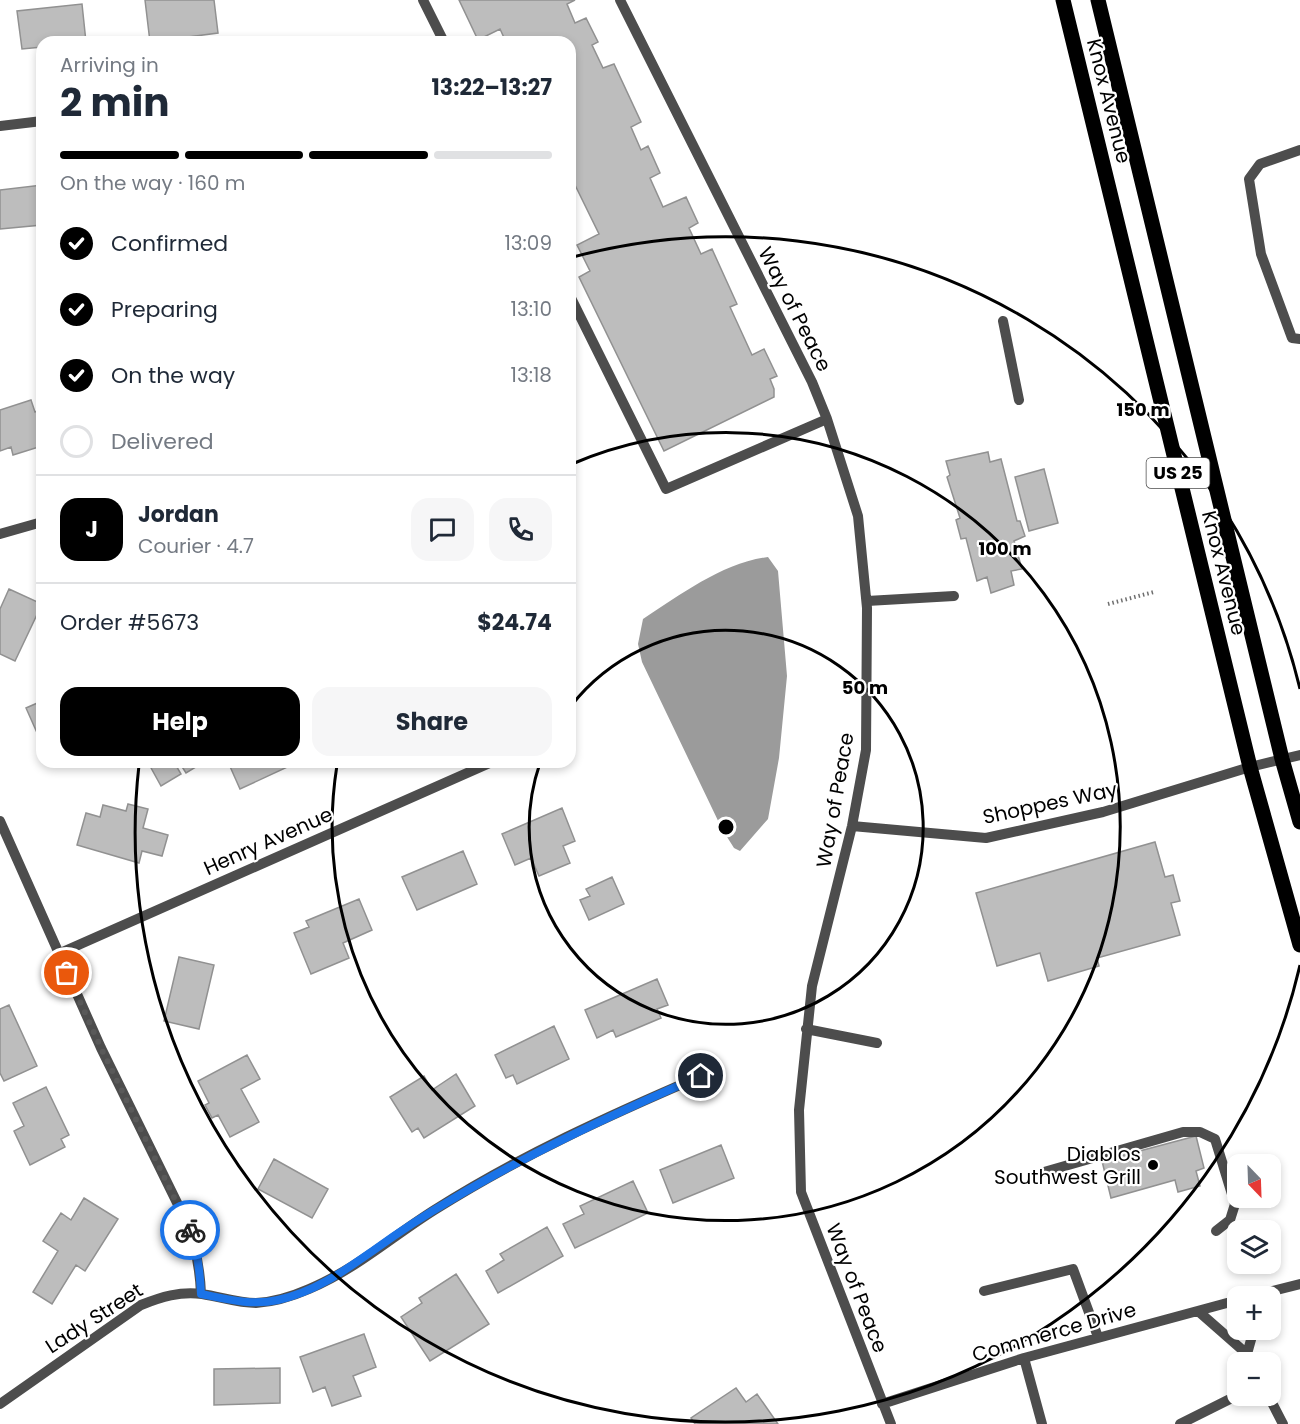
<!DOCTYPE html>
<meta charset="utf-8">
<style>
body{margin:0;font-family:Poppins,sans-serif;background:#f6f6f7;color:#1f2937;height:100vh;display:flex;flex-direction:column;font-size:22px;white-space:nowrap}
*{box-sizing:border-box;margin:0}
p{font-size:20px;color:#747a83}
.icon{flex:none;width:33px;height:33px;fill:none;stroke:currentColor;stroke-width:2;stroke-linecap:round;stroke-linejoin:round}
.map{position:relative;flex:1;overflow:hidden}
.drawer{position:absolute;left:36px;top:36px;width:540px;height:732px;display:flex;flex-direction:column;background:#fff;border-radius:18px;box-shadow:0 3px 9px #0003}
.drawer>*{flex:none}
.needle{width:39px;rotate:157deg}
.tools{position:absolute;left:1227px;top:1154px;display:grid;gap:12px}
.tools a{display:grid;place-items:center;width:54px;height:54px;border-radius:12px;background:#fff;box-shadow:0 3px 9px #0003;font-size:30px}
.pin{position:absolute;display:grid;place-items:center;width:51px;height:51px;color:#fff;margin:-26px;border:3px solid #fff;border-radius:50%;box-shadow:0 2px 6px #0007}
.courier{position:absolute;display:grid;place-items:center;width:60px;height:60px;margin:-30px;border:4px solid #1a73e8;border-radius:50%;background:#fff;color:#222;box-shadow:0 2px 8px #0007}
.headline em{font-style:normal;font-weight:700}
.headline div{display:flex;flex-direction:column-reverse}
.headline{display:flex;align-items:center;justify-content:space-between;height:102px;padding:0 24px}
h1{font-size:39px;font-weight:700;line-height:45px}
.bar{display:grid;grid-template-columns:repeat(4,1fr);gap:9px 6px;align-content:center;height:72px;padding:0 24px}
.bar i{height:8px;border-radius:4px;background:#e0e1e3}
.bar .on{background:#000}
.bar p{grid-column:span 4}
.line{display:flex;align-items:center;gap:15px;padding:0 24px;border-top:2px solid #e0e1e3}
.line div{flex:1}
.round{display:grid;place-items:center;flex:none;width:63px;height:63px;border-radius:18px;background:#f6f6f7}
ol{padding:0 24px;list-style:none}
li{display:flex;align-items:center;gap:18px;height:66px}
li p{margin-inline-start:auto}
li .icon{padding:6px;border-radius:50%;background:#000;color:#fff;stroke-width:4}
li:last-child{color:#747a83}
li i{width:33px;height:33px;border:3px solid #e0e1e3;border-radius:50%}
.action{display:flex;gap:12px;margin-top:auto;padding:12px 24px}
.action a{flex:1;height:69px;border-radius:18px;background:#000;color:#fff;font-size:24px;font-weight:700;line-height:69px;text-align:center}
.action a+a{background:#f6f6f7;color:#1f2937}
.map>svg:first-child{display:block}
.water{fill:#9b9b9b}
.building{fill:#bdbdbd;stroke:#919191;stroke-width:1.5}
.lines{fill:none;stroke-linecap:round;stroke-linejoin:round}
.path{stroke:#6f6f6f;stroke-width:4;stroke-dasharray:1.5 3;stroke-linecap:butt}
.minor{stroke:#4d4d4d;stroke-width:10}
.major{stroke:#000;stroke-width:15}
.done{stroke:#595959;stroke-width:6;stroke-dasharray:0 10.8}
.route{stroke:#1a73e8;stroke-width:8}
.ring{fill:none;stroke:#000;stroke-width:3}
.poi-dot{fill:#000;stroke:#fff;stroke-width:2}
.labels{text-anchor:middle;stroke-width:4.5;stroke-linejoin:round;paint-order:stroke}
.shield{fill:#fff;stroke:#4c4c4c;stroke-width:1.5}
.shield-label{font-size:18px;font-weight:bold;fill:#000}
.street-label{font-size:20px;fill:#000;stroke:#fff}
.poi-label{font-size:20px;fill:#000;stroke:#fff;text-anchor:end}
.centre{fill:#000;stroke:#fff;stroke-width:3}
.ring-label{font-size:18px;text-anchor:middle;font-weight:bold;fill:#000;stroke:#fff;stroke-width:4.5;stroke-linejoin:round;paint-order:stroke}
</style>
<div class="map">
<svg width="1300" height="1424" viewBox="0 0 1300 1424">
<rect width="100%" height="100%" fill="#fff"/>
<path class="water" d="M768,557L778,571L787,676L779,758L768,819L740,851L734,848L722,829L642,662L638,644L643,619C682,594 722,563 768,557Z"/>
<path class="building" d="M145,0H214L218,33L150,42Z
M459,0H575L567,4L575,23L586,18L598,42L592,45L603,68L614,64L641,122L631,127L641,150L648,146L660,173L650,178L663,207L686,197L698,223L689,228L701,254L712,249L737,304L730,307L752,355L764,349L777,376L770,379L774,389V397L664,451L579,277L590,271L577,245L599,234L572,179L570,180V42H506L500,29L478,40Z
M82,4L86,42H42V47L22,49L17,11Z
M42,185V225L0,229V190Z
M31,400L35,412L42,409V446L13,455L11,447L0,451V410Z
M988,452L990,462L1001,459L1017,521H1020L1025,536L1014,541L1022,569L1011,571L1014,585L991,593L987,577L977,581L966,538L961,539L956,520L960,518L947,477L950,475L946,461Z
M1044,469L1058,523L1029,531L1015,477Z
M9,589L42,604L15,661L0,654V609Z
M42,701V744L26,708Z
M157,762H174L181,774L161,786L150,766Z
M179,762H204L186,773Z
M228,762H298L240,789Z
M128,804L148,809L143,828L168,835L162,856L142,851L139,863L77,845L86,813L100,817L103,805L126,811Z
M562,808L575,841L563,846L570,863L539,876L531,858L515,865L502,834Z
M1155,842L1165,877L1173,875L1180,901L1171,903L1180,935L1097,958L1099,966L1048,981L1040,953L997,966L976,893Z
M463,851L477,884L417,910L402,877Z
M612,877L624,904L589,920L580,900L590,896L586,889Z
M359,899L372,930L343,943L349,958L311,974L294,933L309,927L306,921Z
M179,957L214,965L199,1029L164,1021Z
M657,979L668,1005L657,1009L661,1018L616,1037L613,1030L597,1038L585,1010Z
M9,1005L37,1066L4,1081L0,1073V1009Z
M554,1026L569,1059L517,1084L513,1075L506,1078L495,1055Z
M247,1055L260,1079L241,1089L259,1122L230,1137L218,1115L212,1118L205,1105L209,1103L198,1081Z
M456,1074L475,1106L424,1138L418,1128L412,1132L390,1097L424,1076L432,1090Z
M46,1087L69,1135L61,1139L65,1147L30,1165L14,1131L24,1126L13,1103Z
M1196,1136L1204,1168L1196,1171L1200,1186L1178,1192L1175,1180L1111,1198L1102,1161Z
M721,1145L734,1178L673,1203L660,1170Z
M274,1159L328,1189L312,1218L258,1189Z
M633,1181L648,1213L575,1248L563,1224L584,1214L580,1206Z
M84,1198L118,1219L85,1271L76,1265L52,1304L33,1292L58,1251L43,1241L61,1213L71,1220Z
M547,1227L563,1256L498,1293L486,1271L504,1260L500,1254Z
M456,1274L489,1324L430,1361L401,1317L422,1303L419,1298Z
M364,1334L376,1367L353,1376L361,1396L332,1406L325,1387L313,1392L300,1357Z
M280,1368V1403L214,1405V1369Z
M736,1388L746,1402L757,1394L778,1424H695L691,1418Z"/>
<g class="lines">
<path class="path" d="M1108,604L1154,592"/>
<path class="minor" d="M423,0L444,42
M620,0L812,382L827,419L858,516L867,608L866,750L852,826L812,986L799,1110L801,1192L891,1424
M0,126L42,121
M1300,150L1260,164L1249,179L1261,254L1292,338L1300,339
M570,296L666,489L827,419
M1003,321L1019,400
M0,534L42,522
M867,601L954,596
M0,821L101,1048L186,1221C196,1246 200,1268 201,1294
M852,826L986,838L1103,812L1250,767L1300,755
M58,954L492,762
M806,1029L877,1043
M1044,1172L1183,1132H1200L1215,1139L1235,1204L1230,1220L1216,1231
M984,1291L1073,1269L1098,1337
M1253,1296L1300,1284
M1198,1311L1247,1354L1250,1362
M1247,1354L1254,1329
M1024,1358L1042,1424
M1268,1395L1283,1424
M0,1404L141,1305C161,1297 180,1291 202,1294C221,1297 238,1303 256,1303C274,1302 293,1296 309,1289C355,1270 394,1235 436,1209C520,1156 610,1115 701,1076
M882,1404L1024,1358L1238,1300
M1180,1424L1238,1395"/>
<path class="major" d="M1063,0L1250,767L1300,945
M1098,0L1282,759L1300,822"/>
</g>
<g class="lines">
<path class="done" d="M67,973L101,1048L190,1230"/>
<path class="route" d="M190,1230C198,1251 200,1272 201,1294C226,1299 252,1306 278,1300C315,1292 344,1271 374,1250C399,1232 425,1215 451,1200C531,1152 615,1113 701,1076"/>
</g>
<g class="ring">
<path d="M571 706A197 197 0 1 1 540 763"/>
<path d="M572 464A394 394 0 1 1 337 765"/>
<path d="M1300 965A590 590 0 0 1 139 765M573 257A590 590 0 0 1 1300 689"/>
</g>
<circle class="poi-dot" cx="1153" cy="1165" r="6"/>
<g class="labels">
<rect class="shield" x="1146.5" y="458" width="63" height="30" rx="4.5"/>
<g class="shield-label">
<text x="1178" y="479">US 25</text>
</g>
<g class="street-label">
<text transform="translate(1109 101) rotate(76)" y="7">Knox Avenue</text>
<text transform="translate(795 309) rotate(63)" y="7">Way of Peace</text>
<text transform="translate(1224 573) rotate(76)" y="7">Knox Avenue</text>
<text transform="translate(835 800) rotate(-80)" y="7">Way of Peace</text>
<text transform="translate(1050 803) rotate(-12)" y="7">Shoppes Way</text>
<text transform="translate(268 841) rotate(-24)" y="7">Henry Avenue</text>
<text transform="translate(857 1288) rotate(69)" y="7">Way of Peace</text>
<text transform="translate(94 1318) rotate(-33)" y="7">Lady Street</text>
<text transform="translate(1054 1332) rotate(-16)" y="7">Commerce Drive</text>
</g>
<g class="poi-label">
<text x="1141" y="1161">Diablos<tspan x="1141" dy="23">Southwest Grill</tspan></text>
</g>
</g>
<circle cx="726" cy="827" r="9" class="centre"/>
<g class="ring-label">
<text x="1143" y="416">150 m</text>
<text x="1005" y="555">100 m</text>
<text x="865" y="694">50 m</text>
</g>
</svg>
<div class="tools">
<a><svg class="needle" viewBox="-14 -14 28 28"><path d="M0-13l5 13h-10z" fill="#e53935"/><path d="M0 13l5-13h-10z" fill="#747a83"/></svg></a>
<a><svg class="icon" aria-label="layers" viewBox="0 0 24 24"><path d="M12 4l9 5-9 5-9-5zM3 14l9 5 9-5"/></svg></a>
<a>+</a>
<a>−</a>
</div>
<div class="pin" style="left:67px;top:973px;background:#ea580c"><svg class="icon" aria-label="bag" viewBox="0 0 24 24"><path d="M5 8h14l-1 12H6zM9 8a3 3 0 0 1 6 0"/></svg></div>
<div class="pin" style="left:701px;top:1076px;background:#1f2937"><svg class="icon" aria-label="home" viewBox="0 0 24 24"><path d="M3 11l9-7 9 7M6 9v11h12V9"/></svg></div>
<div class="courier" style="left:190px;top:1230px"><svg class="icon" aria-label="bike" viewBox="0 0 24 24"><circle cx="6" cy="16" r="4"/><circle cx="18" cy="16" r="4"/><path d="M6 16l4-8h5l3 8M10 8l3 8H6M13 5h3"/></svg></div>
<section class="drawer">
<div class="headline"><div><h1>2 min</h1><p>Arriving in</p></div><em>13:22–13:27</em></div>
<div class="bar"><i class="on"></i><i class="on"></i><i class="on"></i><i></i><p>On the way · 160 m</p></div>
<ol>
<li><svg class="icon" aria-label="check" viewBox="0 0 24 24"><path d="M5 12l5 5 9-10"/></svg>Confirmed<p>13:09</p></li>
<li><svg class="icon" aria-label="check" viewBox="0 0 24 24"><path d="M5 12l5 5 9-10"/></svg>Preparing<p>13:10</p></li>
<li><svg class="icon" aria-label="check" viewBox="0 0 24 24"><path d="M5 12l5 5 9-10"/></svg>On the way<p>13:18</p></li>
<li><i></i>Delivered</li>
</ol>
<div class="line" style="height:108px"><b class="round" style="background:#000;color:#fff">J</b><div><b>Jordan</b><p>Courier · 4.7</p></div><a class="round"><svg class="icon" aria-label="chat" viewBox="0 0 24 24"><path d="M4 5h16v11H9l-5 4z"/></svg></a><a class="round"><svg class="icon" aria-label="phone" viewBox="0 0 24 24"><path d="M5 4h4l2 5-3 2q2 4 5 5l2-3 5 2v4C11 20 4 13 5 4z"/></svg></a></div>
<div class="line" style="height:78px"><div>Order #5673</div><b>$24.74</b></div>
<div class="action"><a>Help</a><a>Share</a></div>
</section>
</div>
